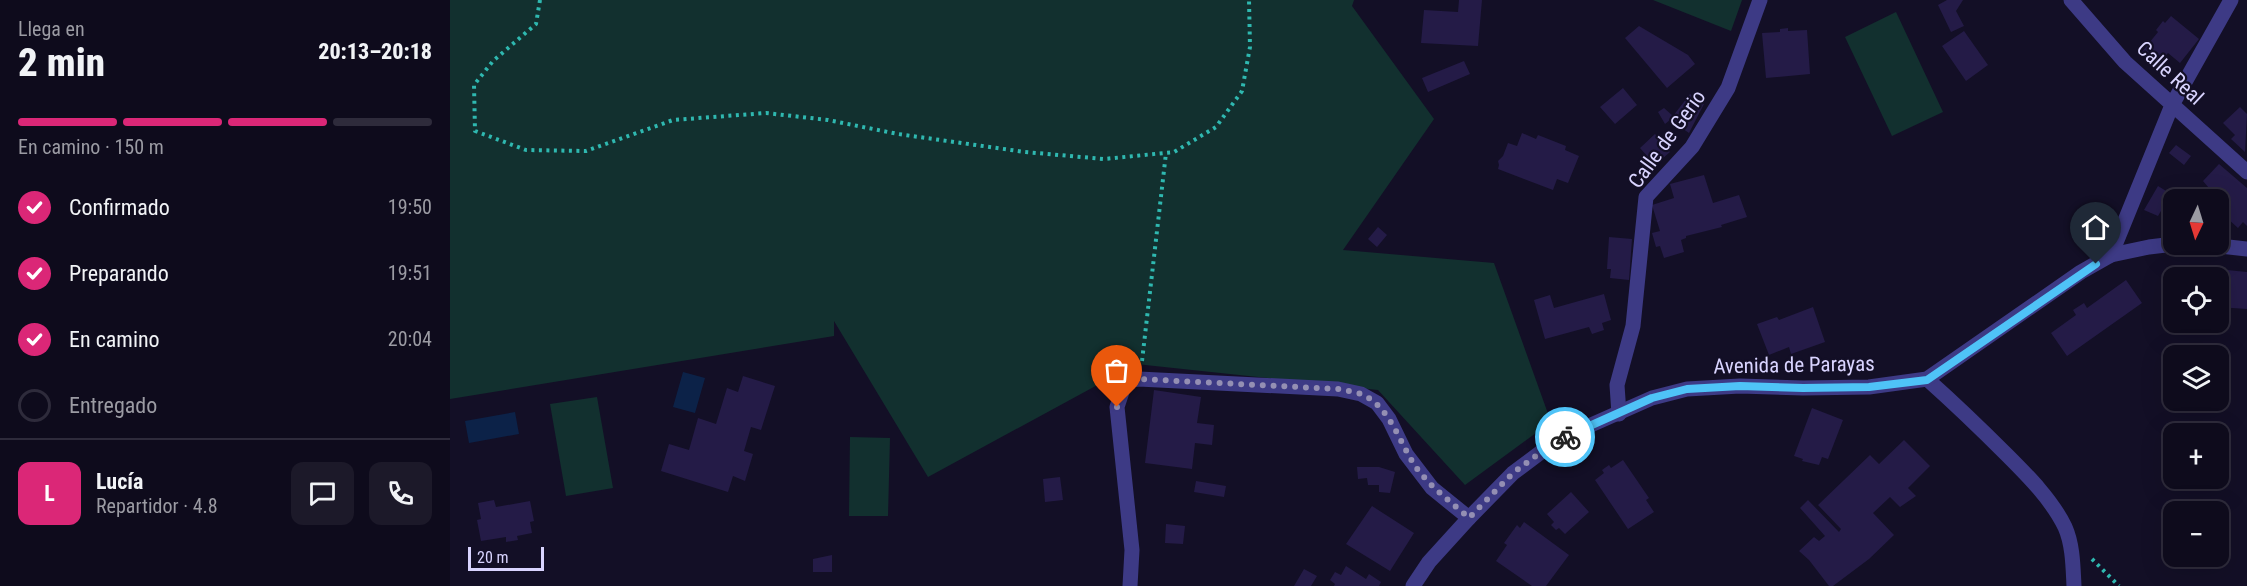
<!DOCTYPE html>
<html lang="es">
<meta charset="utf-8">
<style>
body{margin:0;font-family:"Roboto Condensed",sans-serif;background:#1c1929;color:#f1f3f6;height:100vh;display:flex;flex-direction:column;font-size:22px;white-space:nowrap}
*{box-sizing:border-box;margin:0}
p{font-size:20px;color:#9b9ba3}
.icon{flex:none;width:33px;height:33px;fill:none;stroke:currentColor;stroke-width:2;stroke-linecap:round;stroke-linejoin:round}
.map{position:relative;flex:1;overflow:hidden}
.sheet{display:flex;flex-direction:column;background:#0e0b1c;width:450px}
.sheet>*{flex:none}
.needle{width:39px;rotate:184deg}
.controls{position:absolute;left:1713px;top:189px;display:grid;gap:12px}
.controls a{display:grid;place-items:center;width:66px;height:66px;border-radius:12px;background:#0e0b1c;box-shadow:0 6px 24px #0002,0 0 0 2px #2e2b3b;font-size:30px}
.scale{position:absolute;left:18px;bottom:15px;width:76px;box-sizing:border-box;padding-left:6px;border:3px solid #d9d4ff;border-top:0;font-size:16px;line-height:21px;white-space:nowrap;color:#d9d4ff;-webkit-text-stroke:4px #130f26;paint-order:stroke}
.pin{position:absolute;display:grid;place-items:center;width:51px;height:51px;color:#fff;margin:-62px -26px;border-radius:50% 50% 50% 0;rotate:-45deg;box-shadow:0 0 6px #0007}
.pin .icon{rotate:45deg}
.courier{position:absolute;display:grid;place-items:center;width:60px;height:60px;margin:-30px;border:4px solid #4fc3f7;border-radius:50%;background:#fff;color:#222;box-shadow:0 2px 8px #0007}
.summary em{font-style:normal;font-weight:800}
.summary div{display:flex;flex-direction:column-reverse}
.summary{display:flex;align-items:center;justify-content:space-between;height:102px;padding:0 18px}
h1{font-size:39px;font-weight:800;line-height:45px}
.bar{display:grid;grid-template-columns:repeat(4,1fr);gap:9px 6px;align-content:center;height:72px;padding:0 18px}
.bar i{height:8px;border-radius:4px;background:#2e2b3b}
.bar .selected{background:#db2777}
.bar p{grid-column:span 4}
.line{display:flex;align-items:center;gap:15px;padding:0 18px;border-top:2px solid #2e2b3b}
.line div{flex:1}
.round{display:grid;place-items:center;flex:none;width:63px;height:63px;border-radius:12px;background:#1c1929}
ol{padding:0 18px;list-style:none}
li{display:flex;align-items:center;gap:18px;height:66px}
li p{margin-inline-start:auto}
li .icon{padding:6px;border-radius:50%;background:#db2777;color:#fff;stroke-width:4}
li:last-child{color:#9b9ba3}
li i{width:33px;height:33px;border:3px solid #2e2b3b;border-radius:50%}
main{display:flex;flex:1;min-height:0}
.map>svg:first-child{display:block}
.green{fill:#12302f}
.water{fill:#0c2248}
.building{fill:#241b47}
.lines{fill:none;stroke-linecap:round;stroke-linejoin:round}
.path{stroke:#2fb8b0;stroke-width:4;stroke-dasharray:3 4.5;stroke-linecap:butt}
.minor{stroke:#3d3a85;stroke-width:15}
.tertiary{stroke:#3d3a85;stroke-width:15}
.done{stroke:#948fb3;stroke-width:6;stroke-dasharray:0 10.8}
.route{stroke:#4fc3f7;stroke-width:8}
.labels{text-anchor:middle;stroke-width:4.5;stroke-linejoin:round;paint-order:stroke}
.street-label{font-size:21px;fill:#d9d4ff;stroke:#130f26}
</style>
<main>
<section class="sheet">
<div class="summary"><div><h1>2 min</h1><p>Llega en</p></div><em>20:13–20:18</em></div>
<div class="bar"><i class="selected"></i><i class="selected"></i><i class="selected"></i><i></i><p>En camino · 150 m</p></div>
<ol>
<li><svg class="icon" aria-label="check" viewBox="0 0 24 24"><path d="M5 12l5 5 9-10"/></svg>Confirmado<p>19:50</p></li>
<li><svg class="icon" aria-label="check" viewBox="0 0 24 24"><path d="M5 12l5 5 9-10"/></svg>Preparando<p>19:51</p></li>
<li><svg class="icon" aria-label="check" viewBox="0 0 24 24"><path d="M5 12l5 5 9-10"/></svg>En camino<p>20:04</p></li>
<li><i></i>Entregado</li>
</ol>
<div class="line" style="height:108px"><b class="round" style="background:#db2777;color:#fff">L</b><div><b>Lucía</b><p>Repartidor · 4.8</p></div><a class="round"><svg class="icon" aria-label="chat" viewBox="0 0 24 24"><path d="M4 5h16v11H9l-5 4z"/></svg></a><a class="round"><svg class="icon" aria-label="phone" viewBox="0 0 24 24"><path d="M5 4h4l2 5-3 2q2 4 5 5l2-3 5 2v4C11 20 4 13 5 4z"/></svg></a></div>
</section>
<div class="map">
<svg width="1797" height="586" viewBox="0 0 1797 586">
<rect width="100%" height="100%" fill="#130f26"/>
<path class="green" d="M0,0H904L902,6L984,119L893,250L1044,263L1101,422L1015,485L928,390L686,364L478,477L384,321V336L0,399Z
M1203,0H1292L1281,31Z
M1446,12L1493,112L1442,136L1395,37Z
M147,397L163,488L116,496L100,404Z
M400,437L440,438L438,516H399Z"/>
<path class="water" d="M233,372L255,378L245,413L223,407Z
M65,412L69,434L19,443L15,421Z"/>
<path class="building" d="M1009,0H1032L1028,46L971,43L974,10L1008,12Z
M1497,0H1513L1506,11L1514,26L1501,32L1488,5Z
M1721,16L1749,39L1730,63L1718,53L1707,66L1691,53L1708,32L1706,30L1713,21L1715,23Z
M1189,26L1238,55L1245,64L1217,88L1175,38Z
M1338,28V31L1357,30L1360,74L1316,78L1312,33L1330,32V29Z
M1514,31L1538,65L1516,81L1492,46Z
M1014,61L1020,74L978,92L972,78Z
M1173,88L1187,105L1165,124L1150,107Z
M1240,94L1254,104L1239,133L1220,120L1215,124L1208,112L1214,108L1223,116Z
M1790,107L1797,114L1795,152L1781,139L1785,135L1773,123Z
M1072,133L1086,139L1088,135L1116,146L1115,150L1129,156L1118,183L1107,179L1103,190L1048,169L1049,165L1048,161L1053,156L1058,143L1067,146Z
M1205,134L1220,152L1205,165L1190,148Z
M1726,145L1741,156L1734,165L1719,153Z
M1769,164L1797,188V226L1793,222L1788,228L1777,218L1774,222L1768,219V200H1759L1764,194L1753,181Z
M1254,175L1263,203L1289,195L1297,217L1271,225L1272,227L1236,236V238L1231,240L1234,252L1214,258L1210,246L1206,247L1202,233L1210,231L1202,205L1224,198L1220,184Z
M1708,186L1721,194L1708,216L1694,210Z
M928,227L937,235L927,247L918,239Z
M1159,237L1182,239L1179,280L1160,278L1161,269H1157Z
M1777,270L1797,272V309L1768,307V291H1771Z
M1676,280L1692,303L1617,356L1601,333L1626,315L1623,310L1634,303L1637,308Z
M1154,294L1161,320L1152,323L1154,330L1142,334L1139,327L1095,339L1084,300L1100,295L1104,308Z
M1363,307L1375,342L1341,354L1339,347L1319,355L1307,324L1327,317L1329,320Z
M293,376L325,386L311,430L301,427L294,451L303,454L295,481L283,476L278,492L211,471L219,444L239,450L248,418L266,424L277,388L288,392Z
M704,390L751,397L747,423L764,425L762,445L745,443L742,469L695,463Z
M1362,408L1393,420L1378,459L1372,457L1369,465L1352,461L1353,459L1344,456Z
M1454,440L1480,466L1458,488L1466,496L1450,507L1440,497L1423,513L1444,535L1419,559L1383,586H1379L1359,560L1349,551L1364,537L1369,541L1375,536L1350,508L1358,500L1389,532L1391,529L1368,505L1420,455L1429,464Z
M1173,460L1199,498L1196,500L1204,512L1178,529L1145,480L1154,473L1152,470L1159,465L1161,468Z
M907,467H929L945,472L940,493L929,492V485H918L917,478L908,479Z
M610,477L613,500L595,502L593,479Z
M746,481L776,486L774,497L744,492Z
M1121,492L1139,512L1115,534L1109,528L1106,530L1101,525L1104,522L1097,514Z
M44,500L46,507L80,501L84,521L80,522L82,533L67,536L68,540L56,542V537L31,541L27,520L31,519L28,503Z
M922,506L964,533L940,571L896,544Z
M1074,522L1119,555L1096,586H1082L1046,561L1057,545L1054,543L1067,525L1070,528Z
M716,524L735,526L733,544L715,543Z
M382,555V572H363V559Z
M896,566L916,579L919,574L931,582L929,586H884L885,584L880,580L885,572L891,575Z
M854,569L867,576L861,586H844Z"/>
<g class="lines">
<path class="path" d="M90,0L86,24L43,61L24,85L25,131L76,150L136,151L223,120L316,113L378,120L448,134L575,152L654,159L724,152L766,127L792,91L800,47L799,0
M692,361L716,153
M1642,559L1669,586"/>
<path class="minor" d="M1621,0L1675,62L1797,172
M1661,255L1722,105L1781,0
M1477,379C1505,404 1531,429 1557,455C1578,476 1602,500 1615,527C1623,545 1623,567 1624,586
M1169,414L1167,385L1183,326L1196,197L1242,147L1278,88L1310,0
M680,586L682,550L667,407L673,389L682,380L689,379L888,389L911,394L927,403L939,419L956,454L982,488L1019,518"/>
<path class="tertiary" d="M1752,244L1797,249
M963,586L979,562L1019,518L1063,473L1107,440L1202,398L1237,389L1290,386L1353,388L1419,387L1477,379L1631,272L1661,255L1699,247L1724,244"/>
</g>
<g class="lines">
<path class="done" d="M667,407C671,394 674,381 689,379L888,389C895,391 904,391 911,394C941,406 950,446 968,470C983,489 1001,502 1019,518L1063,473L1107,440L1115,437"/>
<path class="route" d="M1115,437L1202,398L1237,389L1290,386L1353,388L1419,387L1477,380L1646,264"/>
</g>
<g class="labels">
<g class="street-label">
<text transform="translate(1720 73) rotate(43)" y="7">Calle Real</text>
<text transform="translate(1217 139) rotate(-54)" y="7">Calle de Gerio</text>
<text transform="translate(1344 365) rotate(-1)" y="7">Avenida de Parayas</text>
</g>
</g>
</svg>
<div class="controls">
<a><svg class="needle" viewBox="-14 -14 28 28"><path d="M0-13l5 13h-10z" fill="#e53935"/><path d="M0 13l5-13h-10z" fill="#9b9ba3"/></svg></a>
<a><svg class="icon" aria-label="locate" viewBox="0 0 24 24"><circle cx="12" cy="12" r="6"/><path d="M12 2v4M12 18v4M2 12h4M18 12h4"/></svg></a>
<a><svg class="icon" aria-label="layers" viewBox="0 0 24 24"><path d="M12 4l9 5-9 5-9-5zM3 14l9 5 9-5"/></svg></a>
<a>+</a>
<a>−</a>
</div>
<div class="scale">20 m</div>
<div class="pin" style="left:667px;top:407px;background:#ea580c"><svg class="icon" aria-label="bag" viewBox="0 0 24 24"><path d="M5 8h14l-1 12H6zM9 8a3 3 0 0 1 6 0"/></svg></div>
<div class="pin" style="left:1646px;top:264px;background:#1f2937"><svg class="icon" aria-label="home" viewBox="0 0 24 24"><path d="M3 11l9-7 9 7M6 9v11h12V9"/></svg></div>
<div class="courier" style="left:1115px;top:437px"><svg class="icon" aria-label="bike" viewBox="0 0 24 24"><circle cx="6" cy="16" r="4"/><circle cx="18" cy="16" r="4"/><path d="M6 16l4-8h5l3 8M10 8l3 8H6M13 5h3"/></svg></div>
</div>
</main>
